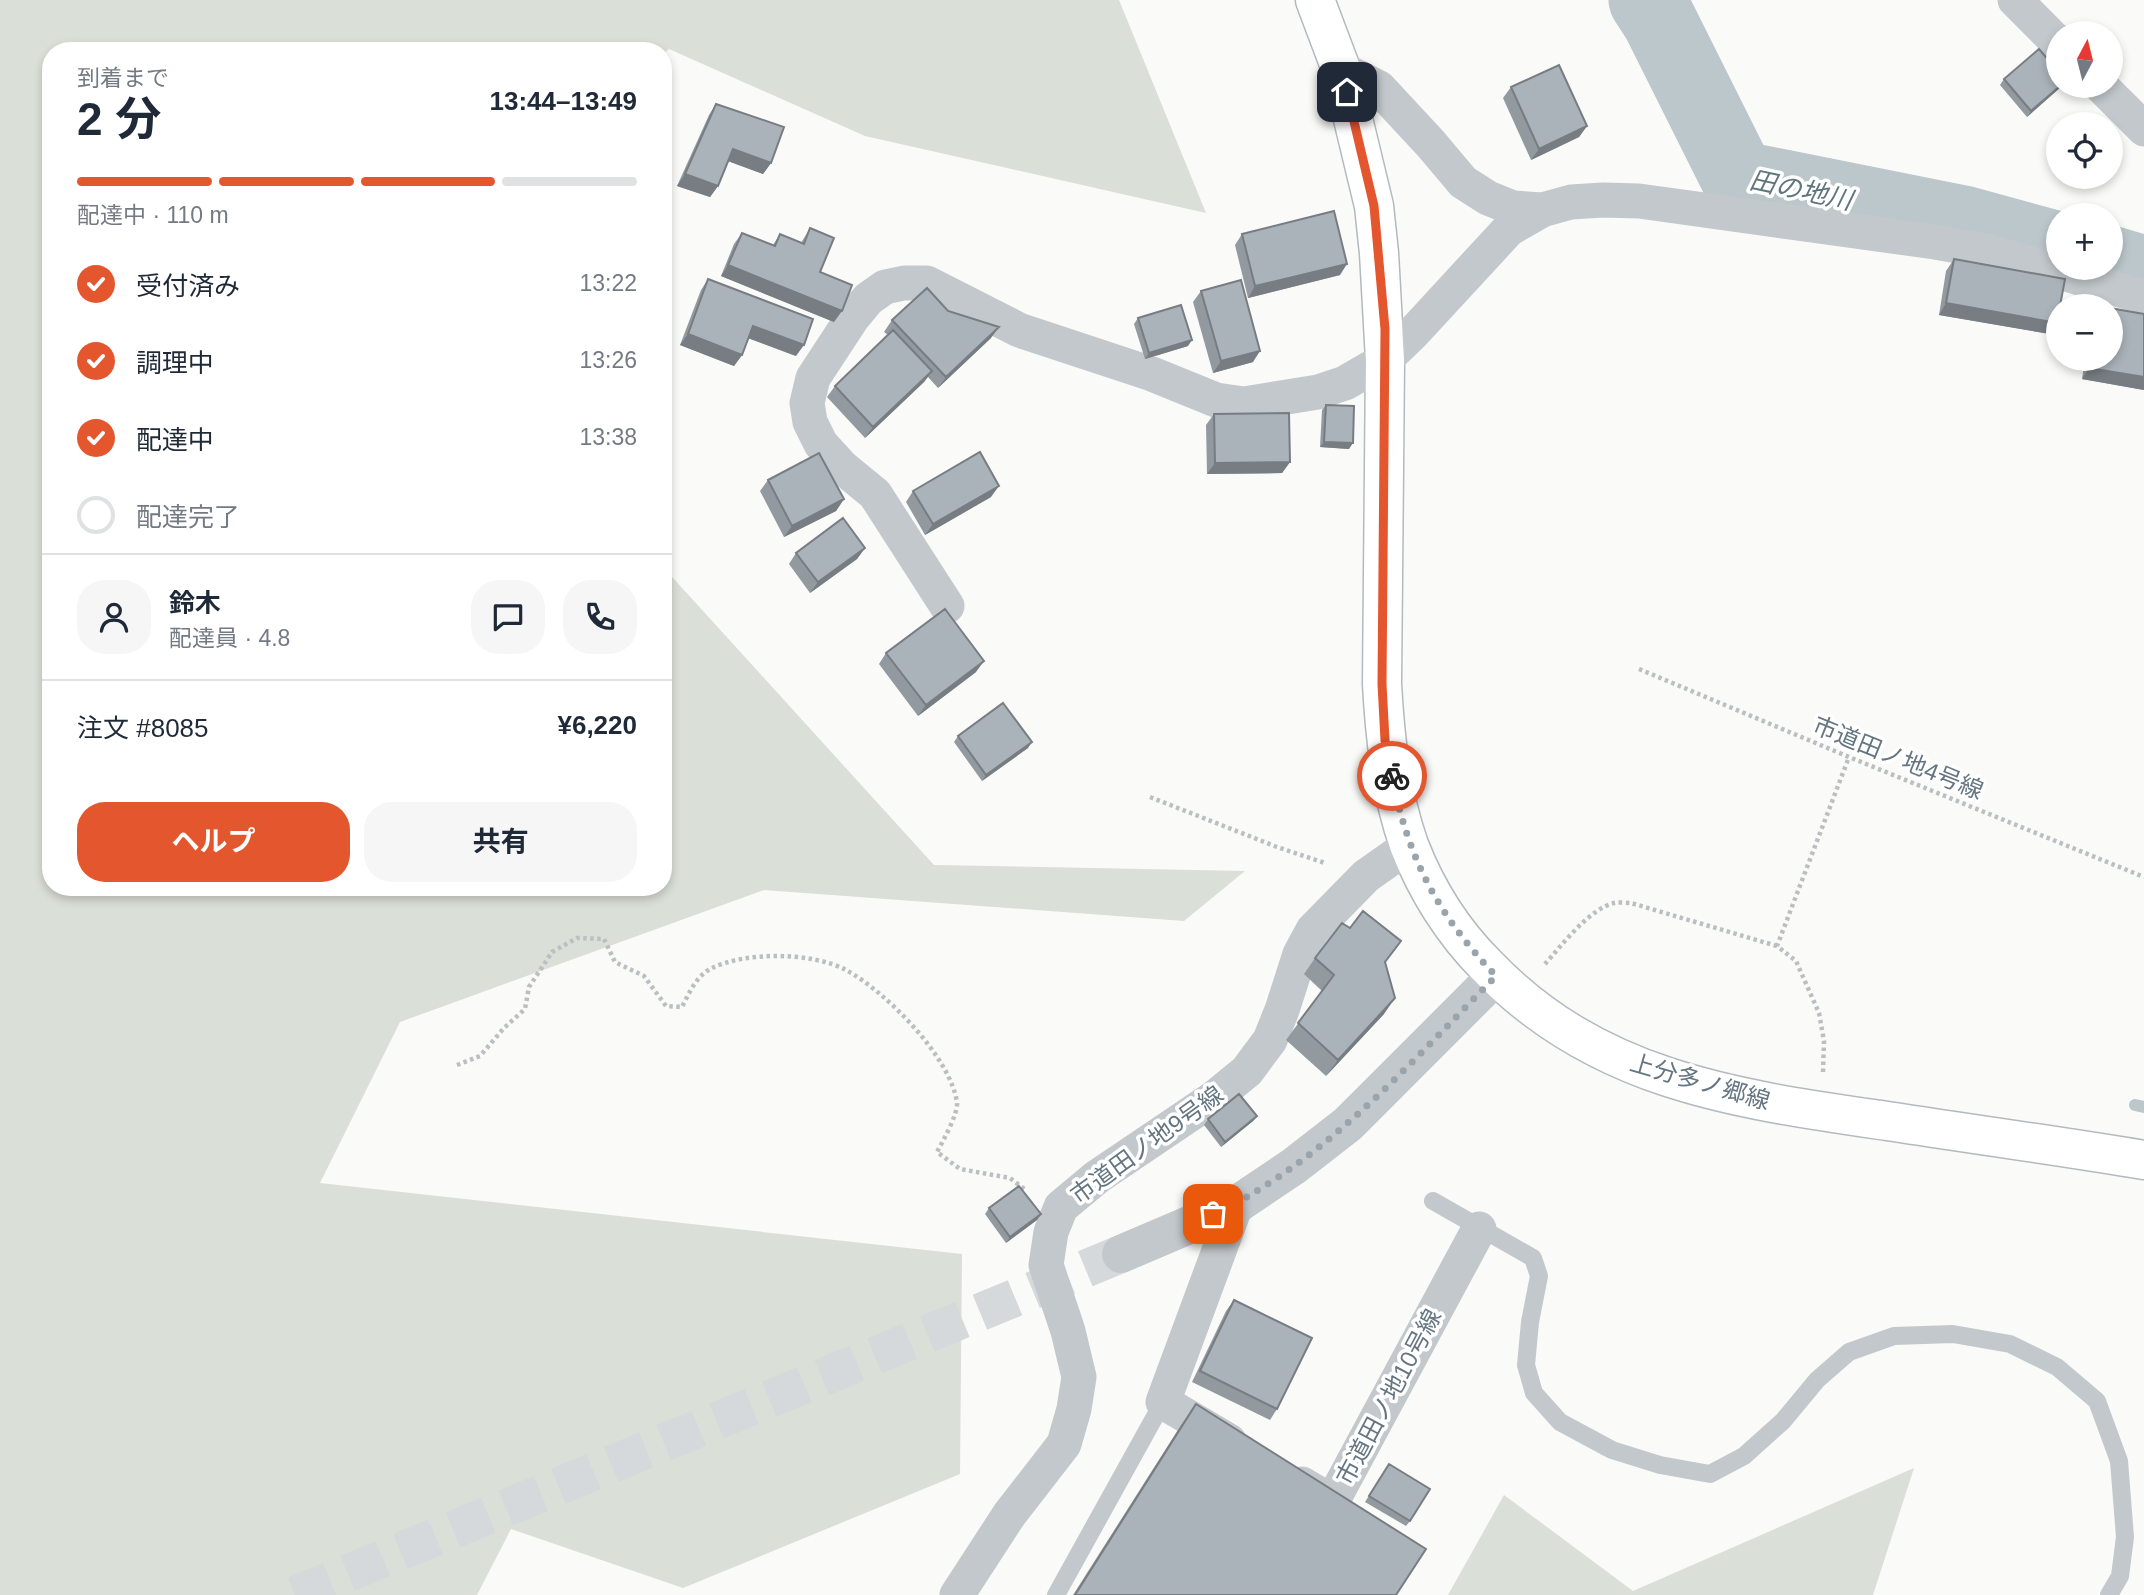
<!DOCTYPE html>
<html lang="ja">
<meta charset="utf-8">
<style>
body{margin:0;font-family:Helvetica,"Noto Sans JP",sans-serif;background:#f6f6f7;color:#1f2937;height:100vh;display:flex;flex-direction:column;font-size:26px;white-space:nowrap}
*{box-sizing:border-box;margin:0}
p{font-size:23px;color:#747a83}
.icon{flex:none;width:38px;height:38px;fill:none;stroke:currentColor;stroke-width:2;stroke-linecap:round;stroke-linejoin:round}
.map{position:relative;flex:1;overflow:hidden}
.details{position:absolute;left:42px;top:42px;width:630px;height:854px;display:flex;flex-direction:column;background:#fff;border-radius:28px;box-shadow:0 4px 10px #0003}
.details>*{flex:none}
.needle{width:46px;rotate:7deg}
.fabs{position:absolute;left:2046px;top:21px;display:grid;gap:14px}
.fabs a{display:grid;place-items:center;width:77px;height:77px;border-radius:50%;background:#fff;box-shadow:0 4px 10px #0003;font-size:35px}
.pin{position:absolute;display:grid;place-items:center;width:60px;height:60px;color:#fff;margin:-30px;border-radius:14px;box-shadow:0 4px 10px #0006}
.courier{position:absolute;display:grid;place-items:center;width:70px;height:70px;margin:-35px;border:5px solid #e4572e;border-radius:50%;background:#fff;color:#222;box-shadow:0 2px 9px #0007}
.overview em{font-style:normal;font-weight:700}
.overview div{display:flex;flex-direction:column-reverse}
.overview{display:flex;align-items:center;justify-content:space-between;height:119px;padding:0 35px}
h1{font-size:46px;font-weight:700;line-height:52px}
.bar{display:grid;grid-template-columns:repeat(4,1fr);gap:10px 7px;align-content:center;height:84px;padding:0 35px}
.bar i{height:9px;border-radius:5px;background:#e0e1e3}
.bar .on{background:#e4572e}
.bar p{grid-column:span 4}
.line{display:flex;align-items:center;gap:18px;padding:0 35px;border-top:2px solid #e0e1e3}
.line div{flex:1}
.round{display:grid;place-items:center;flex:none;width:74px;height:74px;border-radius:28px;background:#f6f6f7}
ol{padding:0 35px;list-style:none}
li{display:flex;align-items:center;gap:21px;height:77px}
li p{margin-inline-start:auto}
li .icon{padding:7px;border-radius:50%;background:#e4572e;color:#fff;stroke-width:4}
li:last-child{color:#747a83}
li i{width:38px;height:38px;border:4px solid #e0e1e3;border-radius:50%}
.button{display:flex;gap:14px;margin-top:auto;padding:14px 35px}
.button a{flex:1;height:80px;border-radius:28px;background:#e4572e;color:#fff;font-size:28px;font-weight:700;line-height:80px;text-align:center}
.button a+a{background:#f6f6f7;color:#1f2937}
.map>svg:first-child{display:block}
.green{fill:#dadfd7}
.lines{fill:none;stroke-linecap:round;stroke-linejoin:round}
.stream{stroke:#bbc7cb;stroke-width:12}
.river{stroke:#bbc7cb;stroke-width:75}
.tertiary-tunnel{stroke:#d5d9db;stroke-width:38;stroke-dasharray:38 19;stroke-linecap:butt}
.secondary-casing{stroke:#b3babf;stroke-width:41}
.path{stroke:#bbbfc2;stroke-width:4.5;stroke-dasharray:3.5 3.5;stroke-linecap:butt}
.service{stroke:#c3c8cc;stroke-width:18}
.minor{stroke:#c3c8cc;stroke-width:35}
.tertiary{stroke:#c3c8cc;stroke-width:38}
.secondary{stroke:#fff;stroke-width:38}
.wall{fill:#929a9f}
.shaded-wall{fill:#777d82}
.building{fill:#aab3b9;stroke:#777d82;stroke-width:2}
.done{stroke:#99a4ac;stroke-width:7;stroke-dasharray:0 12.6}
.route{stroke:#e4572e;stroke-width:9}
.labels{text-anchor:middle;stroke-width:7;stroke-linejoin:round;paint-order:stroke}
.street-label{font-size:24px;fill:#657683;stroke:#fff}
.water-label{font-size:26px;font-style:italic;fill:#60757c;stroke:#fff}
</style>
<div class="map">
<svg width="2144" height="1595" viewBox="0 0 2144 1595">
<rect width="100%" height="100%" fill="#fafaf8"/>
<path class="green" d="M0,0H1119L1206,213L865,136L669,49L663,54V51H51V887H663V567L934,865L1245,871L1184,921L764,890L400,1022L320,1183L962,1254L960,1474L683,1588L511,1529L477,1595H0Z
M1914,1468L1873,1595H1448L1504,1495L1633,1591Z"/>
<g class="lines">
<path class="stream" d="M2135,1105L2144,1107"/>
<path class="river" d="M1646,0L1659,20L1738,178L1963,223L2058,249
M2110,263L2144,273"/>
<path class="tertiary-tunnel" d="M295,1595L1121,1254"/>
<g class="secondary-casing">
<path id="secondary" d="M1315,0L1341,69L1374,206L1379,253L1385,360L1382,684C1385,738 1391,794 1409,845C1426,889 1453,932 1486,965C1597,1081 1736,1099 1887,1121C1973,1134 2059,1146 2144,1160"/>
</g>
<path class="path" d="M1639,669L1849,757L2144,877
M1150,797L1277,847L1325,863
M1545,964C1562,945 1589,909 1614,903C1619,902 1626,903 1631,903L1777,946
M457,1065L480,1056L504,1028L525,1009L529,987L552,952L577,938L604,939L615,962L644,976L666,1006L682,1007C689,993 696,977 710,969C745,951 812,952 846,970C885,991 951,1057 957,1103C958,1114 943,1141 937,1152L960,1169L1010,1178L1027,1191
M1823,1072L1824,1041L1819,1013L1796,961L1777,946L1849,757"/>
<path class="service" d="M1433,1201L1533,1258L1539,1276L1530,1322L1526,1365L1534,1393L1560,1422L1612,1450L1660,1465L1710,1474L1744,1456L1783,1421L1817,1380L1849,1352L1894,1336L1953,1334L2010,1344L2057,1367L2097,1401L2119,1461L2125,1537L2120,1576L2109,1595
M1056,1595L1163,1402"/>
<path class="minor" d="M2015,0L2058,43
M1341,69L1379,88L1431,144L1463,182L1488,198L1513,208L1542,210
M2101,86L2144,129
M947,606L875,494L842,467L821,444L810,422L807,403L813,378L853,317L868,299L885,287L904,283H927L1019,330L1152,374L1216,400L1244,404L1318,392L1345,383L1385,360L1413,333L1509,229L1542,210L1571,202L1603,200L1639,201L1935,242L1991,252L2144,297
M1229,1441L1163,1402L1236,1205
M1302,1484L1332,1502L1479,1229
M957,1595L1009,1515L1064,1444L1074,1409L1079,1377L1068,1331L1046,1265L1051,1232L1061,1207L1097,1177L1214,1098L1247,1071L1270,1040L1282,1010L1300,954L1313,930L1366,876L1410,845"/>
<path class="tertiary" d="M1121,1254L1236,1205L1294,1166L1348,1124L1496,976"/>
<use href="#secondary" class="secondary"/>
</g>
<path class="wall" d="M2004,79L2062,86L2027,117L2000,85Z
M1511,87L1587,126L1579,137L1531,160L1503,98Z
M716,104L771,163L763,174L728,161L718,186L710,197L677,186L709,115Z
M810,228L820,272L834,322L721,276L734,244L742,233L773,245L780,234L801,243Z
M1242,234L1340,275L1248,298L1235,245Z
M1954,259L2057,323L2050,334L1939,315L1946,271Z
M708,279L796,356L748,338L742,355L734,366L680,345L701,290Z
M1201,291L1253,362L1213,373L1193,302Z
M2110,308L2144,314V390L2082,379L2085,359H2110Z
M948,311L991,338L938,388L928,377L924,382L865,438L827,397L835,386L888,335L884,332L892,320Z
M1138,318L1188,346L1145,359L1134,324Z
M1326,405L1349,449L1320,447L1322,410Z
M1214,414L1290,462L1282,473L1207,474L1206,425Z
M768,480L844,499L836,511L784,537L760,491Z
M913,491L991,497L925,535L906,502Z
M865,548L857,559L810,593L789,564L796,553Z
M886,653L976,672L918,716L879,664Z
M958,736L1028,748L982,781L954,742Z
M1315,958L1385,963L1384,1014L1326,1076L1286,1040L1322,991L1304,974Z
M1257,1116L1253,1121L1221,1147L1204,1125L1208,1119Z
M989,1208L1041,1214L1037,1220L1006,1243L985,1214Z
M1234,1300L1277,1409L1270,1420L1192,1382L1226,1311Z
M1196,1404L1396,1595H1073L1181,1425Z
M1389,1464L1410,1521L1406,1526L1365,1502Z"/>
<path class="shaded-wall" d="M2060,86H2062L2027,117L2031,111Z
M1587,126L1579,137L1531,160L1539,149Z
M733,149L771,163L763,174L725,160Z
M685,174L718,186L710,197L677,186Z
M1347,264L1340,275L1248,298L1255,286Z
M728,265L842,311L834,322L721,276Z
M1946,303L2057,323L2050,334L1939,315Z
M753,326L804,345L796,356L745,337Z
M999,327L991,338L938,388L946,377Z
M688,334L742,355L734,366L680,345Z
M1192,340L1188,346L1145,359L1149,353Z
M1260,351L1253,362L1213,373L1221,361Z
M2089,368L2144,377V390L2082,379Z
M932,371L924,382L865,438L873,427Z
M1324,442L1353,443L1349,449L1320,447Z
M1290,462L1282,473L1207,474L1215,463Z
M999,486L991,497L925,535L933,524Z
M844,499L836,511L784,537L792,526Z
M865,548L857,559L810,593L818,582Z
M984,661L976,672L918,716L926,705Z
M1032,742L1028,748L982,781L986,775Z
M1395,998L1384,1014L1326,1076L1338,1060Z
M1257,1116L1253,1121L1221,1147L1225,1142Z
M1041,1214L1037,1220L1006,1243L1010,1237Z"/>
<path class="building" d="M2039,49L2058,71V86H2060L2031,111L2004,79Z
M1559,65L1587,126L1539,149L1511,87Z
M716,104L784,127L771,163L733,149L718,186L685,174Z
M1334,211L1347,264L1255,286L1242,234Z
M810,228L834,238L820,272L852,285L842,311L728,265L742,233L775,246L780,234L804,244Z
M1954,259L2065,279L2060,306H2058L2057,323L1946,303Z
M708,279L813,319L804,345L753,326L742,355L688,334Z
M1241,280L1260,351L1221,361L1201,291Z
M927,288L948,311L999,327L946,377L892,320Z
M1181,305L1192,340L1149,353L1138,318Z
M2110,308L2144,314V377L2089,368L2091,359H2110Z
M893,330L932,371L873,427L835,386Z
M1326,405L1354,406L1353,443L1324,442Z
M1289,413L1290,462L1215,463L1214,414Z
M980,452L999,486L933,524L913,491Z
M819,453L844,499L792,526L768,480Z
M843,518L865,548L818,582L796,553Z
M945,609L984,661L926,705L886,653Z
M1003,703L1032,742L986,775L958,736Z
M1363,911L1401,941L1385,962L1395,998L1338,1060L1298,1023L1334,975L1315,958L1342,923L1350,928Z
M1239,1094L1257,1116L1225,1142L1208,1119Z
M1019,1186L1041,1214L1010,1237L989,1208Z
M1234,1300L1312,1338L1277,1409L1200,1371Z
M1196,1404L1426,1549L1396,1595H1075Z
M1389,1464L1430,1489L1410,1521L1369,1496Z"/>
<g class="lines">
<path class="done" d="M1213,1214C1235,1205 1254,1193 1274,1180C1358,1124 1425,1048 1496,976C1438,915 1408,859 1392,776"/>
<path class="route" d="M1347,92L1374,206L1385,329L1382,684L1385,740L1392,776"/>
</g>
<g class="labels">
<g class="street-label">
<text transform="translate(1898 758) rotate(22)" y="8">市道田ノ地4号線</text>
<text transform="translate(1700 1082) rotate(16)" y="8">上分多ノ郷線</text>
<text transform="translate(1147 1145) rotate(-36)" y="8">市道田ノ地9号線</text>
<text transform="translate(1389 1397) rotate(-62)" y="8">市道田ノ地10号線</text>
</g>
<g class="water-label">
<text transform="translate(1801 190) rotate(12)" y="9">田の地川</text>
</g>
</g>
</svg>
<div class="fabs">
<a><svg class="needle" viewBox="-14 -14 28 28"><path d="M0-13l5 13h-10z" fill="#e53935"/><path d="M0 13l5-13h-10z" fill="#747a83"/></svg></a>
<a><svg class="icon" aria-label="locate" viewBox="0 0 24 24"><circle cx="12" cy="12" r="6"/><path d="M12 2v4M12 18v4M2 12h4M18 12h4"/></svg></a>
<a>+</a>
<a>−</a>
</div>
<div class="pin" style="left:1213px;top:1214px;background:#ea580c"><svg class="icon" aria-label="bag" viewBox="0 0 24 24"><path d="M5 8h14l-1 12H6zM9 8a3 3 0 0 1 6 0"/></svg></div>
<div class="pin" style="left:1347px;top:92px;background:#1f2937"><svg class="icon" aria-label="home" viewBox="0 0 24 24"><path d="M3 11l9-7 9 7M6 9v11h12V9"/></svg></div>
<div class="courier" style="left:1392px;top:776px"><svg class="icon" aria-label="bike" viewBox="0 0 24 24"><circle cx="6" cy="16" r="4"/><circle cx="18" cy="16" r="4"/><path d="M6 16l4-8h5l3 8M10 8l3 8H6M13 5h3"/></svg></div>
<section class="details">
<div class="overview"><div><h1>2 分</h1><p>到着まで</p></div><em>13:44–13:49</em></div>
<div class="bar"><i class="on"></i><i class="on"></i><i class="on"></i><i></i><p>配達中 · 110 m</p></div>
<ol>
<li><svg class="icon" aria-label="check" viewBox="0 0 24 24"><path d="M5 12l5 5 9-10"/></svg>受付済み<p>13:22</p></li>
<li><svg class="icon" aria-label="check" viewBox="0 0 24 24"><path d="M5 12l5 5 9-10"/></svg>調理中<p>13:26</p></li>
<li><svg class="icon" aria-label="check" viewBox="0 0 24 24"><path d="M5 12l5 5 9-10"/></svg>配達中<p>13:38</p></li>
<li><i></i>配達完了</li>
</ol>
<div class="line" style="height:126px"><a class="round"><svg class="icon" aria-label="person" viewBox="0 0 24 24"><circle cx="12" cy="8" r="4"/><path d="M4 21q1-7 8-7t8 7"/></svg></a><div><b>鈴木</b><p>配達員 · 4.8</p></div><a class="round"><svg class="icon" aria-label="chat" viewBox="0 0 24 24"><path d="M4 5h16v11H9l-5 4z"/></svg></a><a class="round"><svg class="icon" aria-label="phone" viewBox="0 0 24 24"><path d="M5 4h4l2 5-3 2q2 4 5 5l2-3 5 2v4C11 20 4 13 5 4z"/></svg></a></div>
<div class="line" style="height:91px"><div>注文 #8085</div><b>¥6,220</b></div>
<div class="button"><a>ヘルプ</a><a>共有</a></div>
</section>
</div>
